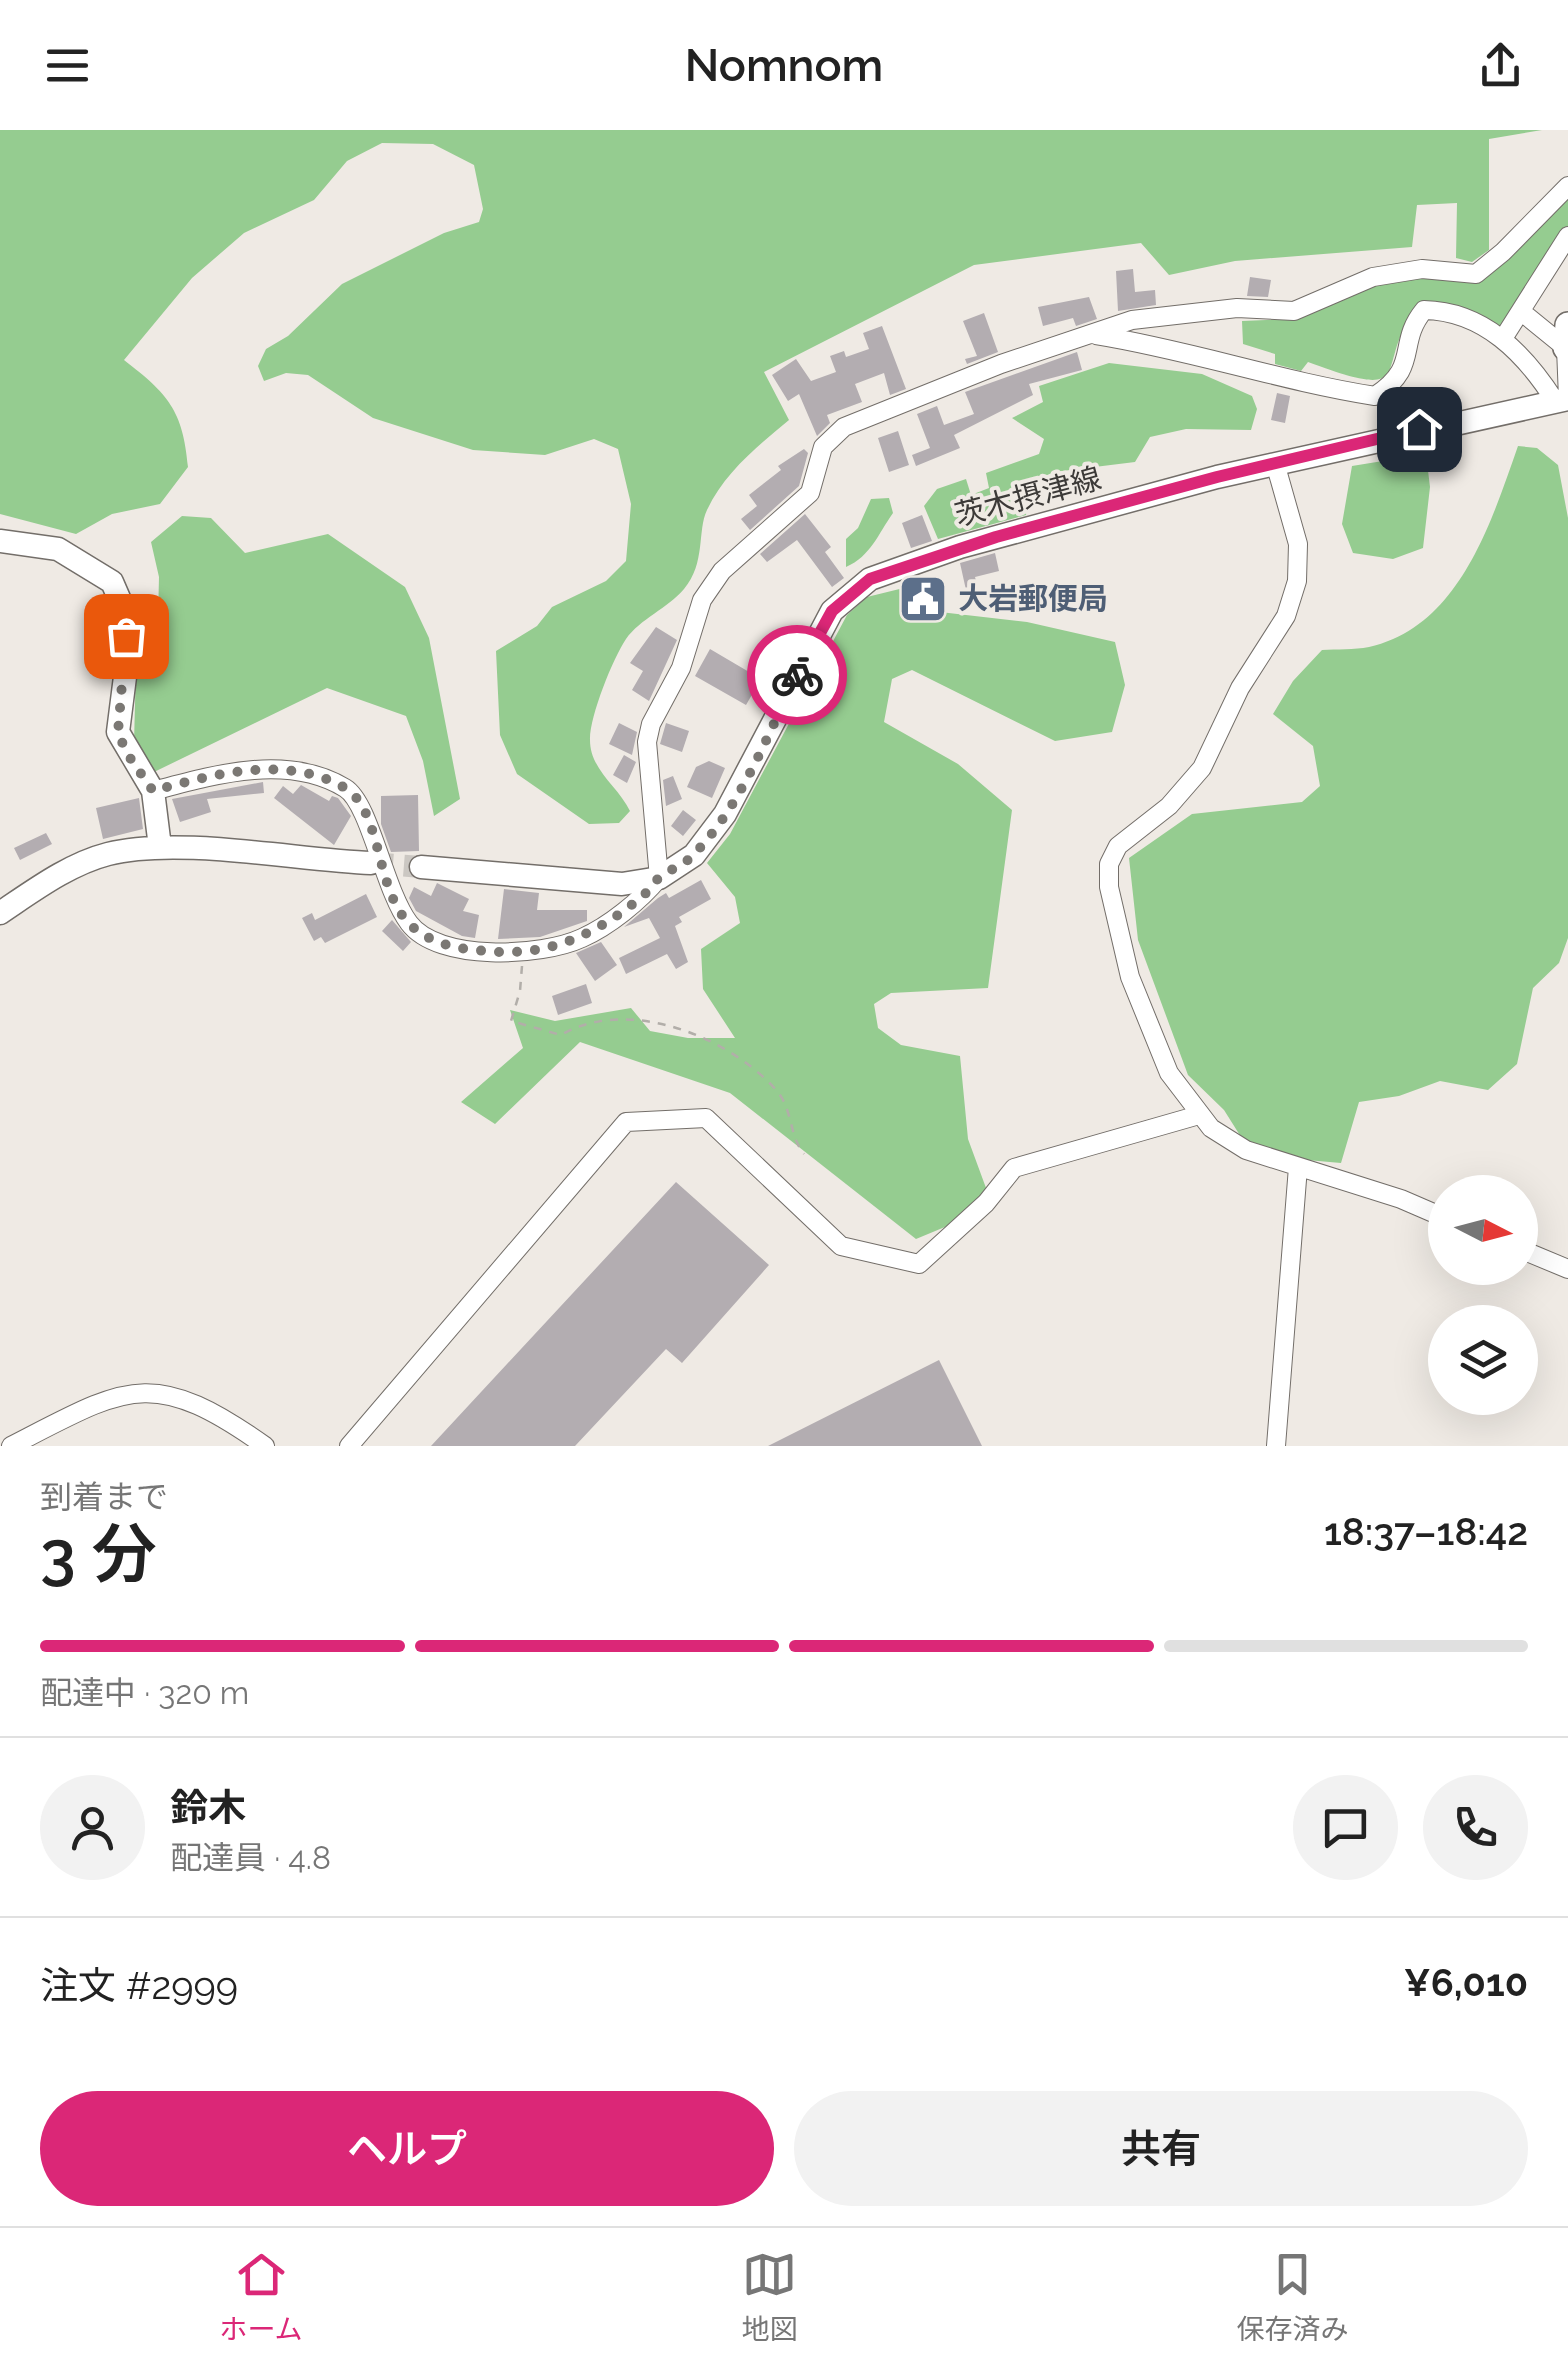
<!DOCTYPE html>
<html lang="ja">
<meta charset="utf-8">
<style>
body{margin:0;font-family:Raleway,"Noto Sans JP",sans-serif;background:#f2f2f2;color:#222;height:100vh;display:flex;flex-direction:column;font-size:38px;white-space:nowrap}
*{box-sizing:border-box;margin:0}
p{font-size:32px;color:#767676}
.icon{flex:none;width:55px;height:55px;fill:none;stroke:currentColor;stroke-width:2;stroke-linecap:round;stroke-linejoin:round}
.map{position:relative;height:1316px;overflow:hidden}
.side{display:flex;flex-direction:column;background:#fff;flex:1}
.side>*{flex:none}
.needle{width:65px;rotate:96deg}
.tools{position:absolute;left:1428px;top:1045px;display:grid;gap:20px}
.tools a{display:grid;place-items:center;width:110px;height:110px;border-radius:50%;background:#fff;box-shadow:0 10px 40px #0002;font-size:50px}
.pin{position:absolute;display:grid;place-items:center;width:85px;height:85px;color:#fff;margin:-42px;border-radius:20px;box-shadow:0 5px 15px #0006}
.courier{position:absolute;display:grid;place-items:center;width:100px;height:100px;margin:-50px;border:8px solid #db2777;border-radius:50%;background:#fff;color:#222;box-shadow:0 2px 12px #0007}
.summary em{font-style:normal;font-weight:600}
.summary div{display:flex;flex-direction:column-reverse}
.summary{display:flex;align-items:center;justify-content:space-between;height:170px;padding:0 40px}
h1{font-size:65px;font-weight:600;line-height:75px}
.bar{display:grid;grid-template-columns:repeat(4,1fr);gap:15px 10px;align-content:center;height:120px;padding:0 40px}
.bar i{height:12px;border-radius:8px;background:#e0e0e0}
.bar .selected{background:#db2777}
.bar p{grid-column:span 4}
.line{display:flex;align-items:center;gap:25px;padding:0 40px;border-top:2px solid #e0e0e0}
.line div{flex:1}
.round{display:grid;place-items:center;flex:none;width:105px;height:105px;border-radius:52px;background:#f2f2f2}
.button{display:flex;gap:20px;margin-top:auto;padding:20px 40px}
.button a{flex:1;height:115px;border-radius:60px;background:#db2777;color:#fff;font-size:40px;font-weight:600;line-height:115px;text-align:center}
.button a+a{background:#f2f2f2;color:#222}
header{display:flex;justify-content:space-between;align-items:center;height:130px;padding:0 40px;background:#fff;font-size:45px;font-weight:600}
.dock{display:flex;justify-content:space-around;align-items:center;height:140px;border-top:2px solid #e0e0e0;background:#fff;font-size:28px;color:#767676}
.dock a{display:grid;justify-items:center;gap:5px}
.dock .selected{color:#db2777}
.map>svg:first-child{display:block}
.forest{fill:#95cc90}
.building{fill:#b3adb1}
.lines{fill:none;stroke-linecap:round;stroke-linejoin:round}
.major-tunnel{stroke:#cbc7c2;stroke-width:22;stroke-dasharray:22 11;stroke-linecap:butt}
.minor-casing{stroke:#736e69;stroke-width:20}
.major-casing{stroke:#736e69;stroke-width:25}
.highway-casing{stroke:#736e69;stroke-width:28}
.path{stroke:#b2aea9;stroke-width:2.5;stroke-dasharray:8 8;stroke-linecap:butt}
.minor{stroke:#fff;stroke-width:18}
.major{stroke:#fff;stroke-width:22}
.highway{stroke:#fff;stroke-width:25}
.done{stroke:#7b7874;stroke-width:10;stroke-dasharray:0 18}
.route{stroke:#db2777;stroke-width:12}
.labels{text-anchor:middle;stroke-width:8;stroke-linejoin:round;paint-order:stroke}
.street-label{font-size:30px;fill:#3c3a38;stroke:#efeae4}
.service-label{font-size:30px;font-weight:bold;fill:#4e5e75;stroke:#efeae4;text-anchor:start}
</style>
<header><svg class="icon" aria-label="menu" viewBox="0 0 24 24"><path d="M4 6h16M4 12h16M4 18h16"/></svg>Nomnom<svg class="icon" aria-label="share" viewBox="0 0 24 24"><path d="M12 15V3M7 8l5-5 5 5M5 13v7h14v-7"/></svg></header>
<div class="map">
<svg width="1568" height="1316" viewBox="0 0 1568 1316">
<rect width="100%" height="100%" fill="#efeae4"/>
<path class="forest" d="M0,0H1542L1489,9V120L1472,132L1456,128L1457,73L1417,75L1412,117L1235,131L1169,145L1141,113L974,135L764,242L789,290C758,316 725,342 707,380C697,401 706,433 684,459C668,478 640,489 626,509C613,528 589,588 590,610C590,640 618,656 630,681L619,693L589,694L517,644L500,605L496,521L537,496L552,477L606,451L626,431L631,374L618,319L594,309L545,325L473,320L373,288L308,245L286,243L264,251L258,236L266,219L288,206L342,154L444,103L479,92L483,79L474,35L433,14L382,13L347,31L314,70L244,103L192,148L124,230C168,264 183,280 188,337L160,374L112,384L76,404L0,384Z
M1568,62V96L1502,198L1421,175C1368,232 1426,276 1308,232L1301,241L1275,234V224L1243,214L1242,191L1291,189L1373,152L1421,146L1478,148Z
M1109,233L1202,244L1252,266L1257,279L1251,300L1186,299L1150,307L1135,332L1054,342L1034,351L1026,385L938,409L924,376L937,359L966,349L971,365L989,358L986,343L1039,324L1044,309L1012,288L1043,272L1039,256Z
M1518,316L1537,318L1558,335L1568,388V808L1559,833L1533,858L1517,934L1488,960L1440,951L1399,966L1359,972L1341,1033L1273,1027L1241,1007L1224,980L1188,945L1138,810L1129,728L1192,684L1302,672L1320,656L1313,616L1273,584L1293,551L1322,520C1337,519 1354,520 1369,517C1459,497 1491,393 1518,316Z
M1426,324L1430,357L1423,418L1393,429L1353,423L1342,394L1352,336Z
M889,368L893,383C878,404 871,426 846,437V409L858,398L871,369Z
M182,386L211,388L245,423L328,404L405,457L429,508L460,669L434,686L423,631L406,586L327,558L152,643L134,613L137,496L158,488L159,447L151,412Z
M928,452L940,482L1027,492L1115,512L1125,555L1112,602L1055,611L912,540L892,549L884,592L958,634L1012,680L988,858L891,863L874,874L878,898L901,915L960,926L968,1009L993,1077L916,1109L730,963L580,912L495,994L461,972L523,918L510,880L555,891L631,878L650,901L688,908H735L703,859L701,819L740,793L735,767L707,733L730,704L847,485L867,467Z"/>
<path class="building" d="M1133,139L1135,162L1155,160L1156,175L1118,181L1116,141Z
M1250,147L1271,150L1268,167L1247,166Z
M1089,167L1097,189L1076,196L1073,188L1043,196L1038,177Z
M984,183L998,222L967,234L965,229L977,226L963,191Z
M882,196L906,259L890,265L884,243L855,254L862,272L827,285L830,293L817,306L799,264L788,271L772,245L796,229L811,251L836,242L830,226L844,221L846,227L869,219L863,203Z
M1077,222L1082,240L1029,254L1033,265L954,305L960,318L916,336L912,325L930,318L917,284L937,276L944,295L974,284L965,262Z
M1277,263L1290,266L1285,293L1271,290Z
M898,301L909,335L889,342L878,308Z
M804,319L808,323L799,356L750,400L741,389L757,376L749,365L781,340L778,336Z
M805,384L831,417L825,422L844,448L832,457L797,410L767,432L760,424Z
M922,385L932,411L911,418L902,393Z
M995,423L999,441L975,447L980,465L968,469L960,433Z
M656,497L677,510L649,571L632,560L643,541L630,533Z
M710,519L761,549L746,575L695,546Z
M619,593L637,602L632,625L609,614Z
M666,593L689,601L682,622L660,614Z
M624,625L636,632L627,653L613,645Z
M709,631L725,638L712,668L687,657L696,637Z
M673,646L682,669L666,676L663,650Z
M263,652L264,663L207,669L211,682L180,692L172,669Z
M301,655L329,671L332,666L338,668L351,686L334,715L274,668L283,656L293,664Z
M418,665L419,721L391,722L381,694V666Z
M139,668L143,699L103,709L96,678Z
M683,680L696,690L683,706L671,696Z
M46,703L52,714L20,730L14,718Z
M701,750L711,769L679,787L682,792L675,796L688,832L676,839L667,824L626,844L619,828L660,808L649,788L624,797L658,768L666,763L669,768Z
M437,753L469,769L463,781L479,785L475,808L462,806L416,781L409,768L414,757L431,766Z
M504,759L539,763L537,780H587V791L540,807L498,809Z
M366,764L377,787L325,813L321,807L314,811L302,788L312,783L315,790Z
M392,790L411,812L403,821L382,801Z
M601,812L617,835L595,851L576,823Z
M586,854L592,873L558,885L552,866Z
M676,1052L769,1135L682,1233L666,1219L575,1316H431Z
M939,1230L982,1316H768Z"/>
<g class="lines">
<path class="major-tunnel" d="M371,733L421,737"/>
<g class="minor-casing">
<path id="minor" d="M1523,183L1566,218L1568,268
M1096,205C1190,220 1280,251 1375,266C1421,236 1396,214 1424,180C1484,181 1525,224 1555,271
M1504,207L1568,106
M1275,333L1298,414L1297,451L1286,486L1240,558L1202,638L1169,676L1118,716L1109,734V757L1130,847L1169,943L1211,998L1246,1020L1401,1069L1445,1088
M153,661C213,645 287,623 345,658C370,673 384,760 409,793C438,832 541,827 582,808C609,796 640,771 659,748L647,612L651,594L681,538L702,470L722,441L810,363L823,317L844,297L1001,234L1132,190L1237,178L1294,181L1373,147L1422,139L1476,144L1503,122L1568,56
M1520,1119L1568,1139
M11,1316C126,1257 151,1235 265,1316
M349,1316L626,992L706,988L841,1116L919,1134L986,1073L1014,1038L1199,985
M1276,1316L1298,1037"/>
</g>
<g class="major-casing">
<path id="major" d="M0,411L58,419L112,452L125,482L127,531L118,602L153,661L160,717
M421,737L622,754L659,748L694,725L725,684L832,481L870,449L960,417L1217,347L1568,269
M0,783C33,761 69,734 108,724C177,706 296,730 371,733"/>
</g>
<g class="highway-casing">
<path id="highway" d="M1566,218L1568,195"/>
</g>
<path class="path" d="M522,836L520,861L511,891L561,905C627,866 729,906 777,961C793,980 789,1006 804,1024"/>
<use href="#minor" class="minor"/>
<use href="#major" class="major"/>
<use href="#highway" class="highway"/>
</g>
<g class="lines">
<path class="done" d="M126,506L118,602L126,622L153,661C213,644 287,624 345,658C384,681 374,766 414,798C438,818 469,820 500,822C556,824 601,801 644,765C649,760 653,753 659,748C668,740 681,737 690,728C740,680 767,605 797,545"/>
<path class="route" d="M797,545L832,481L870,449L996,407L1217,347L1419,299"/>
</g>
<defs>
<g id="civic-square" transform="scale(2.5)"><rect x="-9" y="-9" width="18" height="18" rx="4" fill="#5c6f8a" stroke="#efeae4"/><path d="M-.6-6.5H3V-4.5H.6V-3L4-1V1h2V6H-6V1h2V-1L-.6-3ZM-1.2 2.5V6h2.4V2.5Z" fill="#fff"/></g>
</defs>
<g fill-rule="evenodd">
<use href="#civic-square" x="923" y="469"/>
</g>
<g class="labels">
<g class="street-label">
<text transform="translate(1028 367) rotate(-15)" y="10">茨木摂津線</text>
</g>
<g class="service-label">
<text x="958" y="479">大岩郵便局</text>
</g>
</g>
</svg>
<div class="tools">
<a><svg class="needle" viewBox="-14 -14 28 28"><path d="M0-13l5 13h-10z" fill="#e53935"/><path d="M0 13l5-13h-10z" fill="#767676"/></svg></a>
<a><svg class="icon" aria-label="layers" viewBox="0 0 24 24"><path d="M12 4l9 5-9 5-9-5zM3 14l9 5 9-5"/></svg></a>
</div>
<div class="pin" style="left:126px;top:506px;background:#ea580c"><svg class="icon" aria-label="bag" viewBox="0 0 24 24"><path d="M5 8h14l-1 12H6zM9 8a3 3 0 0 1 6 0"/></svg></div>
<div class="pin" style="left:1419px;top:299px;background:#1f2937"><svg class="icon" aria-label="home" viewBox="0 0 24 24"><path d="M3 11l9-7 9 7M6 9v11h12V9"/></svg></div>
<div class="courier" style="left:797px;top:545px"><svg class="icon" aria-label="bike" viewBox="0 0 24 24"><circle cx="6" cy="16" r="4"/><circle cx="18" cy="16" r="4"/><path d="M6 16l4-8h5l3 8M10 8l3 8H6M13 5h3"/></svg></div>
</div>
<section class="side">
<div class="summary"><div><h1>3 分</h1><p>到着まで</p></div><em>18:37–18:42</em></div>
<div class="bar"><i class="selected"></i><i class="selected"></i><i class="selected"></i><i></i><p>配達中 · 320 m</p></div>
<div class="line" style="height:180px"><a class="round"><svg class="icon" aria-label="person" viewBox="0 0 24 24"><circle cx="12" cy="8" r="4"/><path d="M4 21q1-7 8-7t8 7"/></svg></a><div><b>鈴木</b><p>配達員 · 4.8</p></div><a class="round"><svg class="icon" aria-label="chat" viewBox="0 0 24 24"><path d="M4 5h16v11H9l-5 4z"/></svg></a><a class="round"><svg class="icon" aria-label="phone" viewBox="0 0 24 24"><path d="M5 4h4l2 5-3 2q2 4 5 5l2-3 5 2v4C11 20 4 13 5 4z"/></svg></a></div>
<div class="line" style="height:130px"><div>注文 #2999</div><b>¥6,010</b></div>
<div class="button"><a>ヘルプ</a><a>共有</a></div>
</section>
<nav class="dock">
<a class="selected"><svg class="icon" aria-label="home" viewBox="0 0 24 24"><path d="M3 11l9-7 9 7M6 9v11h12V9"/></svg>ホーム</a>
<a><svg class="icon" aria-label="map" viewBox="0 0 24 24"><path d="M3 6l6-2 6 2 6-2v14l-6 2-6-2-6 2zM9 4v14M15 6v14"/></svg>地図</a>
<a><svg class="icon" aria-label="saved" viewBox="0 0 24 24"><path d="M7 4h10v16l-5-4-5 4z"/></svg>保存済み</a>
</nav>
